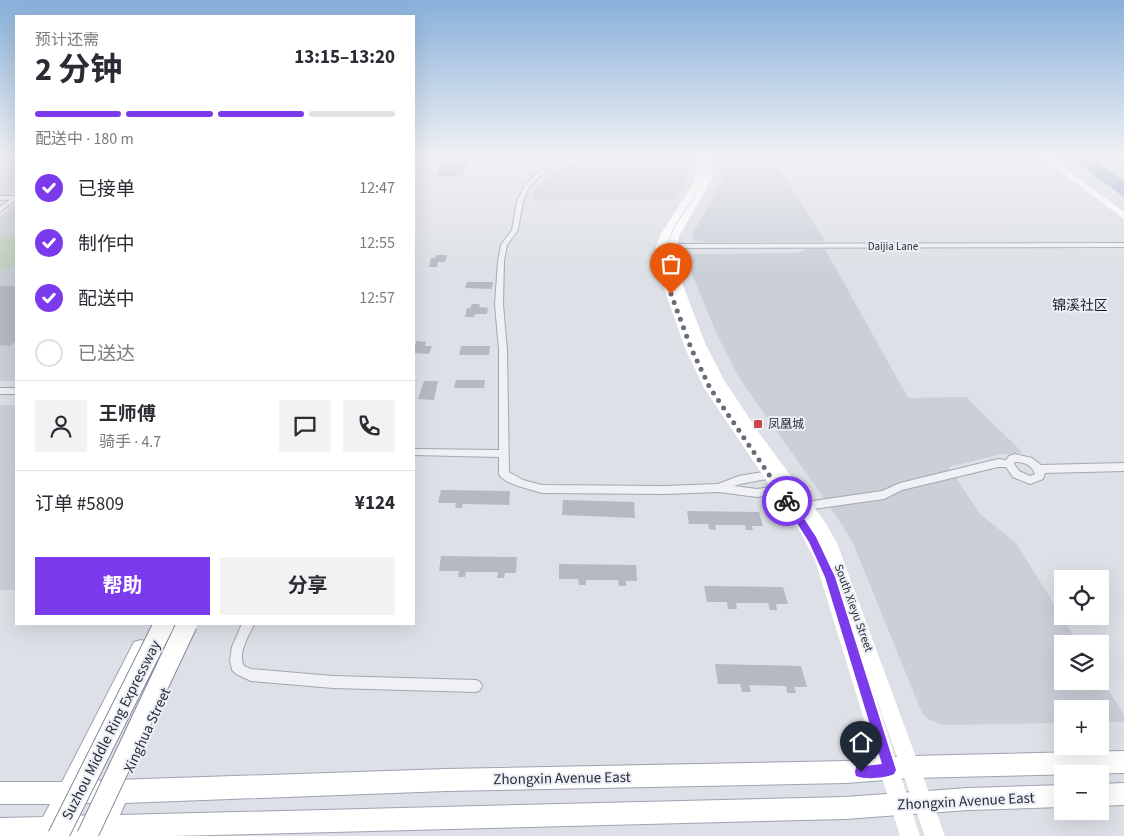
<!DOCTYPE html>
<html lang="zh">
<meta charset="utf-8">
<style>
body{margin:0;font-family:"Source Sans 3","Noto Sans SC",sans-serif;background:#f2f2f3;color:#2b2b33;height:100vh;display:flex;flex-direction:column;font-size:19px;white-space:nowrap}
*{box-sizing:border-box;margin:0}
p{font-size:16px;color:#7c7c81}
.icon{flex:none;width:28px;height:28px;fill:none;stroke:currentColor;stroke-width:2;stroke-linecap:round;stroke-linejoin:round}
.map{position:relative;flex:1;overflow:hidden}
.details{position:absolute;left:15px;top:15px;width:400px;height:610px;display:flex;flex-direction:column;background:#fff;border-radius:0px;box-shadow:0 5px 20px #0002}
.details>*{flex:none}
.controls{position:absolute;left:1054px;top:570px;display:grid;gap:10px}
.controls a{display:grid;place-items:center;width:55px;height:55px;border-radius:0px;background:#fff;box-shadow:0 5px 20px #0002;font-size:25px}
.pin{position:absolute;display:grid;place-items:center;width:42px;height:42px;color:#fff;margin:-51px -21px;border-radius:50% 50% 50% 0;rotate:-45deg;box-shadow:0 0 5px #0007}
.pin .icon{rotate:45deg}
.courier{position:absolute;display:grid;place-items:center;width:50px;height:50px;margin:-25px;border:4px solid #7c3aed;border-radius:50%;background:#fff;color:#222;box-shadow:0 1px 6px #0007}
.head em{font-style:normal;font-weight:700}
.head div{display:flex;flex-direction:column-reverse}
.head{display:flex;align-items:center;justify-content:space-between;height:85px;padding:0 20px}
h1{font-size:32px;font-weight:700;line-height:38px}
.bar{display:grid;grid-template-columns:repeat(4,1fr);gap:8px 5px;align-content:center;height:60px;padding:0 20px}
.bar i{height:6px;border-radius:4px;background:#e1e1e2}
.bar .selected{background:#7c3aed}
.bar p{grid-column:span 4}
.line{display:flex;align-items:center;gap:12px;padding:0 20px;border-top:1px solid #e1e1e2}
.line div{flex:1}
.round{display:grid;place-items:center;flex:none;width:52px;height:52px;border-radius:0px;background:#f2f2f3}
ol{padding:0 20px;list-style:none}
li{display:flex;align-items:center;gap:15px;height:55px}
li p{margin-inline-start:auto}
li .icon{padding:5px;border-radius:50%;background:#7c3aed;color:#fff;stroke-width:4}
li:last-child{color:#7c7c81}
li i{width:28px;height:28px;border:2px solid #e1e1e2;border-radius:50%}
.action{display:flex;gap:10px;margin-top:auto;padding:10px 20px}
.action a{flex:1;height:58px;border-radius:0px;background:#7c3aed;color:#fff;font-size:20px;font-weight:700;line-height:58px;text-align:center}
.action a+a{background:#f2f2f3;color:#2b2b33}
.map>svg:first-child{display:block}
.built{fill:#cbcfd8}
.green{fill:#c1d0be}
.water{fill:#99abc5}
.building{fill:#b5b9c3}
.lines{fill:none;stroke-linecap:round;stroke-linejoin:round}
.minor-casing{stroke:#a3a7b0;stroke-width:2}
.tertiary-casing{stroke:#a3a7b0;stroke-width:2}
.primary-casing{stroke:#9da3b1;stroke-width:2}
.minor{fill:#eff1f5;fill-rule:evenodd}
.tertiary{fill:#eff1f5;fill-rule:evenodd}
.secondary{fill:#fff;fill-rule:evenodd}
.primary{fill:#fff;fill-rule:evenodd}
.trunk-bridge-casing{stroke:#858c9c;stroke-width:22;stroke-linecap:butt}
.trunk-bridge{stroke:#fff;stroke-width:20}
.route{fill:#7c3aed}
.done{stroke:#676c78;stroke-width:5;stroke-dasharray:0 9}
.poi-dot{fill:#c8464f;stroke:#eceff4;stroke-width:2}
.labels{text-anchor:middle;stroke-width:4;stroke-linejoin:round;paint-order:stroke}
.far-street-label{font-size:11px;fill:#272d3c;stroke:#eceff4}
.poi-label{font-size:12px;fill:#272d3c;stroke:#eceff4;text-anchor:start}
.street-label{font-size:12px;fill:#272d3c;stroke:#eceff4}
.neighbourhood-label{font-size:14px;fill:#1a1e2d;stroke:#eceff4}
.near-street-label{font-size:15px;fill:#272d3c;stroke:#eceff4}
</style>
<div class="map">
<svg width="1124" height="836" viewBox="0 0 1124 836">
<rect width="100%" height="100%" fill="#dde0e6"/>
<path class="built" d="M582,155H683L688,172L684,184L674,199L533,201V192L544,179Z
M718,155H770L825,241L703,242L694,240L692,235L722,181V173Z
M0,156H16V190L0,202Z
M16,204V381H0V217Z
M806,249H825L908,398L966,397L1023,453L1002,454L949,467L980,514L1016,543L1079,644H1062V681H1100V677L1124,715V722H1100V709H1062V723L942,725L928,719L922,713L853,543L841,523L740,379L718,337L692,274L686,256L690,254L798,253Z
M0,405H16V590H0Z"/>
<path class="green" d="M2,235H16V263L9,269H0V237Z"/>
<path class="water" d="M1086,155L1124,181V197L1067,155Z"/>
<path class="building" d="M483,156H496L495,164H481Z
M444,159L468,160L462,176H437Z
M436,255H447L445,262H438L437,267H429L431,258H435Z
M467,282H493L492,289L465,288Z
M0,286H16V340L10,346L0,345Z
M472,304H480L479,307L488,308L487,314H475L474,317H465L467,308H470Z
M416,341L426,342L425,346H432L429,354L414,353Z
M461,346H490L489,355H459Z
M456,380H485L484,388H454Z
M424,381H438L434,400L418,399Z
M441,490L510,491L509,505L463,504L462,508H455L456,503H438Z
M563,500L634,502L635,518L562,515Z
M687,511L759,512L763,526H752L753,530H746L745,525H715L716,530L709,529L708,524H689Z
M441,556L517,557L516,573H505L504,578H497L498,572H466L465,577H458L459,571H439Z
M559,564L636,565L637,581H626V586H619L618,580H586V585H579L578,579H559Z
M704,586L783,587L788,604H776L777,610H770L768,603H736L737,609H728L727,602H707Z
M715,664L801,666L807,687H794L796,693H787L786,686L749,685L751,692H742L740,684H718Z"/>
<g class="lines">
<g class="minor-casing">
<path id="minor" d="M568,155H575L541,175L529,187L523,201L518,230L507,245L504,261L503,304L507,350L509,472L523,480L542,485L664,486L718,484L739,476L769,471L772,472L774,475L772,478L740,484L734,486L757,489L780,486L783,487L785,490L783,493L757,497L719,492L664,494L542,493L518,486L506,481L501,477L499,474V457L414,455V449L499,450V350L495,304L498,261L501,245L512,230L517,201L525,185L537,173Z
M0,196H15L16,199L0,200Z
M1015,454L1032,458L1041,465L1124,463V471L1045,473L1043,479L1030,484L1013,477L1006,467H998L902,490L884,499L806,510L802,509L801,506L802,503L806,502L882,491L900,483L998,459L1006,460L1009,456ZM1015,462C1024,462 1032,465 1035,474L1030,476L1019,471L1014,464Z
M242,624H254C249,636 237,653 244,666L251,669L333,676L476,680L480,682L482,686L480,690L476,692L333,688L251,681L236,674L232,670L230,660L232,647Z"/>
</g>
<g class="tertiary-casing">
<path id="tertiary" d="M16,195V200L0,212V207Z
M1124,243V247L665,248L661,246L665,244Z
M0,388H16V394H0Z"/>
</g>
<g class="primary-casing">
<path id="primary" d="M417,155H425L418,172L414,175V163Z
M141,640L148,642L150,649L85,781L446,769L846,761L911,756L1124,751V773L911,778L846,783L446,791L125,803L120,815L845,797L968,788L1062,785V807L968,810L845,819L173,836H0V818L43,817L50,804H0V782H62L134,642ZM74,803H102L97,815L68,816Z
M1124,783V805L1100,806V784Z"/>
</g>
<use href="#minor" class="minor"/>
<use href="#tertiary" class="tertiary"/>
<path class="secondary" d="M692,155H700C701,161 704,169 704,175C703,182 698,189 694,196C677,223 659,240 669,274C667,262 666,247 671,236C682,210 713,185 701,155H708L712,164V179L679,236L677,256L679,275L705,343L724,380L759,433L825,522L837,543L945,836H925L872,686L920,836H900L815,560L797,526L704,388L685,348L660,277L656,263V246L661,234L693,184L696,174Z
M1039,155H1047L1124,212V219Z"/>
<use href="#primary" class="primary"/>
<g class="trunk-bridge-casing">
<path id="trunk-bridge" d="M58,836L164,624
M87,836L187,624"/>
</g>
<use href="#trunk-bridge" class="trunk-bridge"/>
</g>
<linearGradient id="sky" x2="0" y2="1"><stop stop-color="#88b0da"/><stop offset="0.57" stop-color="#f0f1f4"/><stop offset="1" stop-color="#f0f1f4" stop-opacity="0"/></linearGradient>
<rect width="1124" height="273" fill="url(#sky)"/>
<path class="route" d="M787,498L791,499L816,537L835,577L896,770L894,774C885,778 866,780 856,776L855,772L856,767L882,764L825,577L809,542L783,501Z"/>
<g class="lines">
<path class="done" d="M671,294L691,348L710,388L787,501"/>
</g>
<rect class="poi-dot" x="753" y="419" width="10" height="10" rx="2.5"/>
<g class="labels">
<g class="far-street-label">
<text x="893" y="250">Daijia Lane</text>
</g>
<g class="poi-label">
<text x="768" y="428">凤凰城</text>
</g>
<g class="street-label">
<text transform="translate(854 608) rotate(70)" y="4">South Xieyu Street</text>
</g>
<g class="neighbourhood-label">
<text x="1080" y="310">锦溪社区</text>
</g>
<g class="near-street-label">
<text transform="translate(111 730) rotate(-63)" y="5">Suzhou Middle Ring Expressway</text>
<text transform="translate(147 730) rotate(-65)" y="5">Xinghua Street</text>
<text transform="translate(562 778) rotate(-1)" y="5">Zhongxin Avenue East</text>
<text transform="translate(966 801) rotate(-3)" y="5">Zhongxin Avenue East</text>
</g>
</g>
</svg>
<div class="controls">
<a><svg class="icon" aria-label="locate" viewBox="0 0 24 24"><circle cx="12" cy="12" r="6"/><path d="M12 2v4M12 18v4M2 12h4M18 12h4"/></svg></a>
<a><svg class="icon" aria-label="layers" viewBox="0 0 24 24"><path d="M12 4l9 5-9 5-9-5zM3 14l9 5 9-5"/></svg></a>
<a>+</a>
<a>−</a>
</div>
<div class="pin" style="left:671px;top:294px;background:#ea580c"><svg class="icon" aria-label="bag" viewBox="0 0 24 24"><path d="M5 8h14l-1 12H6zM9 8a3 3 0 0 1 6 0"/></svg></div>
<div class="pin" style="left:861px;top:772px;background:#1f2937"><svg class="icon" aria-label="home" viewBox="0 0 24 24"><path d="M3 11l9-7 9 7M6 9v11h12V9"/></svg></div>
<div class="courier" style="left:787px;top:501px"><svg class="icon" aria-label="bike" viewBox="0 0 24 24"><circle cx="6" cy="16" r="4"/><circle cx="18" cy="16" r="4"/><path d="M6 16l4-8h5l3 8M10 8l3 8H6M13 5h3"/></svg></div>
<section class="details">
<div class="head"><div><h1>2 分钟</h1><p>预计还需</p></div><em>13:15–13:20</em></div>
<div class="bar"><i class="selected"></i><i class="selected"></i><i class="selected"></i><i></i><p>配送中 · 180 m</p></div>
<ol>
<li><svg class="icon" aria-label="check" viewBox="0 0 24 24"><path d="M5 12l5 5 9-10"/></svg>已接单<p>12:47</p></li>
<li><svg class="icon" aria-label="check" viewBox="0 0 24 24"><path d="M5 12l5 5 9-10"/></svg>制作中<p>12:55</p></li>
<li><svg class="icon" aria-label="check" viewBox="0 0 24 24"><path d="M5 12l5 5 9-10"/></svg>配送中<p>12:57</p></li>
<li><i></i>已送达</li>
</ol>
<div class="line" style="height:90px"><a class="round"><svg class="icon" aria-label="person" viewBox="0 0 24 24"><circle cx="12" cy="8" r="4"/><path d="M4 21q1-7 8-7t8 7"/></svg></a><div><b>王师傅</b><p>骑手 · 4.7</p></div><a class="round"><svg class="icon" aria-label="chat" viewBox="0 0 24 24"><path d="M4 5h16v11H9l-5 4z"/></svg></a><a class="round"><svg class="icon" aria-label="phone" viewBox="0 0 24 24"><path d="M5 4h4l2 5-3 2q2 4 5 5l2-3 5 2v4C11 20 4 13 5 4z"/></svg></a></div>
<div class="line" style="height:65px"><div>订单 #5809</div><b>¥124</b></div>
<div class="action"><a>帮助</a><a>分享</a></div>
</section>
</div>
